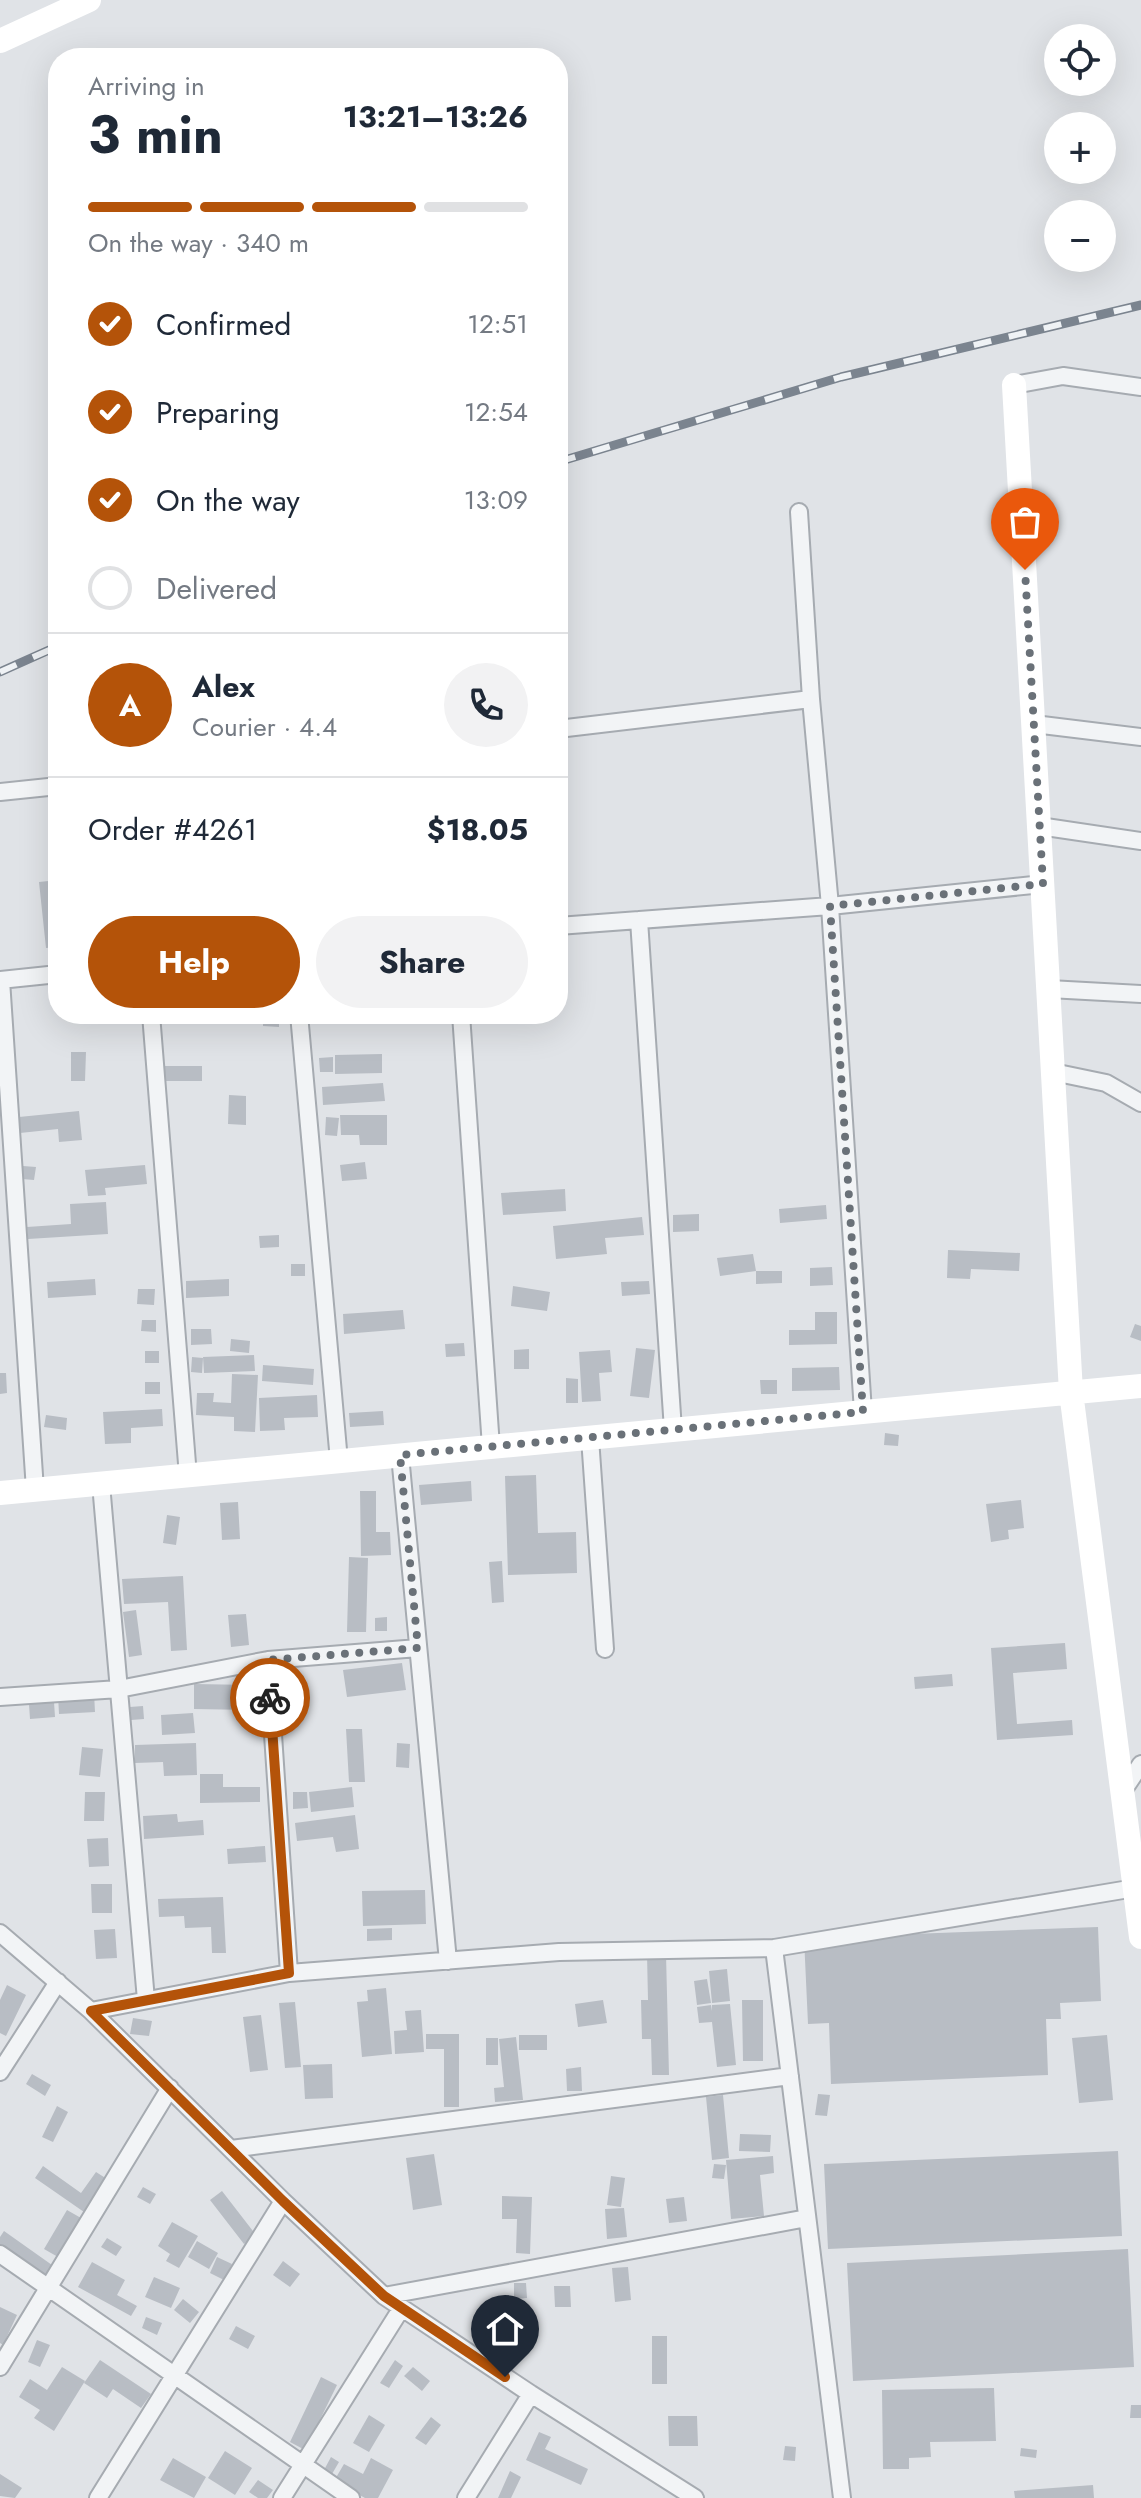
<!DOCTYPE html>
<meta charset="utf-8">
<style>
body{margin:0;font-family:Jost,sans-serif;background:#f2f2f3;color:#1f2937;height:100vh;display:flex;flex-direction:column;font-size:30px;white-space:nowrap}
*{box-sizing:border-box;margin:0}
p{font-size:26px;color:#747a83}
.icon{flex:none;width:44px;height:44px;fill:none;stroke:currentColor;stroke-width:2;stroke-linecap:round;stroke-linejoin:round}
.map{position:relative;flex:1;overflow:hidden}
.side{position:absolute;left:48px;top:48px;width:520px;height:976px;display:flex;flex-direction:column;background:#fff;border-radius:32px;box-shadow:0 8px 32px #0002}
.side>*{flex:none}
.buttons{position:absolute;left:1044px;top:24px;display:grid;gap:16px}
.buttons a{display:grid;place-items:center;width:72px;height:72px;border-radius:50%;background:#fff;box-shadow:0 8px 32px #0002;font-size:40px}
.pin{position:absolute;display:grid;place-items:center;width:68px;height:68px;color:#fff;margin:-82px -34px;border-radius:50% 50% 50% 0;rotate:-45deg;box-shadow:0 0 8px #0007}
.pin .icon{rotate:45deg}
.courier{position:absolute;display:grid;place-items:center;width:80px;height:80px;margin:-40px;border:6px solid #b45309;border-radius:50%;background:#fff;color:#222;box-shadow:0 2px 10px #0007}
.overview em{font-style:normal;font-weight:700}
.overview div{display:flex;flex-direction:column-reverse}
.overview{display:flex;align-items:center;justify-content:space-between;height:136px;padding:0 40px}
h1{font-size:52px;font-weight:700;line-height:60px}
.bar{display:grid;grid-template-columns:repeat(4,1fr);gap:12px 8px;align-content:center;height:96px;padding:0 40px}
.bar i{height:10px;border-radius:6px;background:#e0e1e3}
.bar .current{background:#b45309}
.bar p{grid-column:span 4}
.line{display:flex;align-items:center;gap:20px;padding:0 40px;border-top:2px solid #e0e1e3}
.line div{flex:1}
.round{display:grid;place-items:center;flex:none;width:84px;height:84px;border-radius:42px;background:#f2f2f3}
ol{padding:0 40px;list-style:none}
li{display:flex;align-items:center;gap:24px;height:88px}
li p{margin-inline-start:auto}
li .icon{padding:8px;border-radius:50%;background:#b45309;color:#fff;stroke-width:4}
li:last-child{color:#747a83}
li i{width:44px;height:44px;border:4px solid #e0e1e3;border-radius:50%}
.cta{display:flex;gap:16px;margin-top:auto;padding:16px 40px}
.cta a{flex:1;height:92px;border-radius:48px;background:#b45309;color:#fff;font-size:32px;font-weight:700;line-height:92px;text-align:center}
.cta a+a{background:#f2f2f3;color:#1f2937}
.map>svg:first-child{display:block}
.building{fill:#b8bdc4}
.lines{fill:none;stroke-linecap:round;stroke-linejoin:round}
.street-casing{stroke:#a6abb1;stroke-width:20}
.street{stroke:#f2f4f6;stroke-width:16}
.secondary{stroke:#fff;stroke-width:24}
.rail-casing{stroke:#7b848f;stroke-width:9}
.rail{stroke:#eff2f5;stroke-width:6;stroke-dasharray:18;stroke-linecap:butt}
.done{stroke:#6a7178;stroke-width:8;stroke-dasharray:0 14.4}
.route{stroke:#b45309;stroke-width:10}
</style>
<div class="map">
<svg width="1141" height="2498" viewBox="0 0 1141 2498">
<rect width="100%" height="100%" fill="#e0e3e7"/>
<path class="building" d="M58,880V947L46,948L39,882Z
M69,1014H104V1016L69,1020Z
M263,1014H279V1027L263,1026Z
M71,1052H86L85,1081H71Z
M382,1054V1073L335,1074V1055Z
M333,1057V1072H320L319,1058Z
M165,1066H202V1081H165Z
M383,1083L385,1101L323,1105L322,1087Z
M229,1095L246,1096V1125L228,1124Z
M79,1111L82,1140L59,1142L58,1129L20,1133L19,1117Z
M340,1115H387V1145H360L359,1135H341Z
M326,1117L339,1118L337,1136L325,1135Z
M365,1162L367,1179L342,1181L340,1165Z
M145,1165L147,1184L105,1188L106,1195L88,1196L85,1170Z
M23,1166L36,1167L34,1180L22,1179Z
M565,1189L566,1211L503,1215L501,1193Z
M106,1202L108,1234L28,1239L27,1227L71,1224L70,1204Z
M826,1205L827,1219L780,1223L779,1209Z
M699,1214V1231L673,1232V1215Z
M642,1217L644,1235L605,1238L607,1254L556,1259L553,1226Z
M279,1235V1247L260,1248L259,1236Z
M948,1250L1020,1253L1019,1271L971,1269L970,1279L947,1278Z
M753,1254L756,1271L720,1276L717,1258Z
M291,1264H305V1276H291Z
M832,1267L833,1285L810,1286V1268Z
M756,1271H782V1283L756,1284Z
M95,1279L96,1295L48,1298L47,1282Z
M229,1279V1296L186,1298V1281Z
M649,1281L650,1294L622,1296L621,1282Z
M513,1286L550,1292L547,1311L511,1306Z
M138,1289H155L154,1305L137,1304Z
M403,1310L405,1329L344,1334L343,1314Z
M815,1312H837V1344L789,1345V1330H815Z
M142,1320H156V1332L141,1331Z
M1135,1324L1141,1326V1341L1130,1337Z
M191,1329H211L212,1344L191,1345Z
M231,1339L250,1341L249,1353L230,1351Z
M464,1343L465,1356L446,1357L445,1344Z
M636,1348L655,1350L649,1398L630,1396Z
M529,1349V1369H514V1350Z
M610,1350L612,1372L599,1373L601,1401L582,1402L579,1352Z
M145,1351H159V1363H145Z
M254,1355L255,1371L204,1373L203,1357Z
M192,1357L203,1358L202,1373L191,1372Z
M263,1365L314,1369L313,1385L262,1381Z
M839,1367L840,1390L792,1391V1368Z
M0,1373H6L7,1393L0,1394Z
M232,1374L258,1375L255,1432L234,1431V1417L196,1415L197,1393H214L213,1402L231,1403Z
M566,1378L578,1379V1403H566Z
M760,1380H777V1394H761Z
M145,1382H160V1394H145Z
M317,1395L318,1417L284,1418L285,1430L260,1431L259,1398Z
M162,1409L163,1426L131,1428V1443L105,1444L103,1412Z
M383,1411L384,1425L350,1427L349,1413Z
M46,1415L67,1418L66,1430L44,1427Z
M885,1433L899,1435L898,1446L884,1445Z
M536,1475L538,1533L576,1532L577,1573L508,1575L505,1476Z
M471,1481L472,1501L421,1505L419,1485Z
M360,1491H376V1532H390L391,1555L361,1556Z
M1021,1500L1024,1528L1008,1530L1009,1539L991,1542L986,1504Z
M238,1502L240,1539L222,1540L220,1503Z
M167,1515L180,1517L176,1545L163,1543Z
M349,1557L368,1558L366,1632H347Z
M502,1561L504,1602L492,1603L489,1562Z
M183,1576L187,1650L171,1651L168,1602L124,1604L122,1579Z
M136,1610L142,1655L129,1657L123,1612Z
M246,1614L249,1645L231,1647L228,1615Z
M387,1617V1631H375V1618Z
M1065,1643L1067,1669L1013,1673L1017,1724L1072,1720L1073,1735L997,1740L991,1648Z
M402,1663L406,1690L347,1697L343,1670Z
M952,1674L953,1686L915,1689L914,1677Z
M194,1684L252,1685L251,1710L194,1709Z
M94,1693L95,1712L59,1714L58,1695Z
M284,1700H298L299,1717L284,1718Z
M54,1702L55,1717L30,1719L29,1704Z
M143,1706L144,1719L131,1720L130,1707Z
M193,1713L195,1733L162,1735L161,1715Z
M346,1729H362L365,1782H349Z
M196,1743L197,1775L164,1776L163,1762L135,1763V1745Z
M397,1743L410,1744L409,1768L396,1767Z
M82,1747L103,1749L100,1777L79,1775Z
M200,1774H223V1787H260V1802L200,1803Z
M352,1787L354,1807L311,1812L309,1792Z
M85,1792H105L104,1821H84Z
M293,1792H307L308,1808L293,1809Z
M177,1814L178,1822L203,1820L204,1835L144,1839L143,1816Z
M355,1815L359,1849L336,1852L333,1837L297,1841L295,1823Z
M108,1838L109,1866L89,1867L87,1839Z
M265,1846L266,1862L228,1864L227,1849Z
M91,1884H112V1913H92Z
M425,1890L426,1924L363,1926L362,1891Z
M223,1897L226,1953H212L211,1927L185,1928L184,1916L159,1917L158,1899Z
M1098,1927L1101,2001L1060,2003L1061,2019H1046L1048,2075L831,2084L829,2023L808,2024L804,1938Z
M392,1928V1940L367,1941V1929Z
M115,1929L117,1958L96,1959L94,1930Z
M647,1954H666L669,2075H652L651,2039H642L641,2000H648Z
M727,1969L730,2001L712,2003L709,1971Z
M707,1979L711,2003L697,2005L694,1981Z
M7,1985L26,1995L6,2036L0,2033V2000Z
M386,1988L392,2054L362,2057L357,2002L368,2001L367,1990Z
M603,2000L607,2023L578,2027L575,2004Z
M742,2000H763V2061H743Z
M295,2002L301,2067L285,2068L279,2003Z
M730,2004L736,2065L717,2067L712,2022L699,2023L697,2007L711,2005L712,2011V2005Z
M421,2010L424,2052L395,2054L394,2031L407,2030L405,2011Z
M261,2015L268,2070L250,2072L243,2017Z
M133,2018L152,2021L149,2036L130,2034Z
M426,2034H459V2107H444V2049H426Z
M519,2035H547V2050H519Z
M1107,2035L1113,2100L1079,2103L1072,2038Z
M516,2037L523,2100L495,2102L494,2088L504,2087L499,2039Z
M486,2038H498V2065H486Z
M332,2064L333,2098L305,2099L303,2065Z
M581,2067L582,2091H567L566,2069Z
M32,2074L51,2085L45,2096L26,2084Z
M818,2094L830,2095L827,2116L815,2115Z
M723,2095L729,2158L712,2160L706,2097Z
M57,2106L68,2112L53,2142L42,2137Z
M740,2134L771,2135L770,2152L739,2151Z
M1118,2151L1122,2236L828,2249L824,2164Z
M434,2154L442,2205L413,2210L406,2158Z
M773,2156L774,2173L760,2175L764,2216L731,2219L726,2160Z
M714,2164L726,2165L724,2179L712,2178Z
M43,2166L81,2193L96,2172L107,2179L84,2212L35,2178Z
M611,2176L625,2178L621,2207L607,2205Z
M143,2187L156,2194L150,2204L137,2197Z
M222,2191L256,2235L244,2244L210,2200Z
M502,2196L532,2197L530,2254L516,2253L517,2219H502Z
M684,2197L687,2221L669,2223L666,2199Z
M624,2208L627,2237L607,2239L605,2209Z
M67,2210L81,2218L58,2257L44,2249Z
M172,2222L198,2236L179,2268L166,2261L170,2254L158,2246Z
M4,2231L52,2265L43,2278L0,2248V2237Z
M107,2238L122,2247L116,2256L101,2247Z
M197,2241L218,2253L209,2269L188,2257Z
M1128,2249L1134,2367L853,2381L847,2263Z
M217,2257L232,2264L224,2280L210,2273Z
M283,2261L300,2274L290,2287L273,2275Z
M92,2262L125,2280L117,2295L137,2306L131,2316L78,2287Z
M628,2267L631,2300L615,2302L612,2268Z
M154,2277L180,2288L171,2308L145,2297Z
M514,2283H526L527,2298L514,2299Z
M554,2286H570L571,2307H555Z
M183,2299L199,2312L190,2323L174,2310Z
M0,2307L17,2315L3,2345L0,2343Z
M146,2317L162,2323L157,2335L142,2328Z
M236,2326L255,2336L248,2349L229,2339Z
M652,2336H667V2384H652Z
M37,2340L50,2345L40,2367L28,2362Z
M100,2360L151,2394L141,2408L113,2389L107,2398L84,2383Z
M395,2360L403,2366L389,2388L380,2383Z
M62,2367L85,2381L54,2431L34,2418L40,2410L19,2397L30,2379L47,2390Z
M413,2367L430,2381L422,2391L404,2376Z
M321,2377L337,2385L305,2450L290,2442Z
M994,2388L996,2441L930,2442L931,2457L909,2458V2469H883L882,2390Z
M1131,2405H1141V2418H1130Z
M369,2415L385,2425L369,2452L353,2443Z
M668,2416H697L698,2446H669Z
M431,2417L441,2425L426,2445L415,2438Z
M539,2432L551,2437L545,2449L588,2469L581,2485L526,2460Z
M785,2446L796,2447L795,2461L783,2460Z
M1021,2448L1037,2450L1036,2458L1020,2456Z
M225,2451L252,2468L235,2495L208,2478Z
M331,2457L339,2462L332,2474L324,2470Z
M173,2458L206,2477L194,2498L160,2480Z
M371,2458L393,2470L378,2498H365L334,2481L344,2464L363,2474Z
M510,2471L521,2477L511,2498H498Z
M0,2474L22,2488L15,2498L0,2496Z
M258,2480L273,2490L267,2498H258L249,2492Z
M1093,2485L1094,2498H1015L1014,2491Z"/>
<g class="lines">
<g class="street-casing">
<path id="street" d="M1014,385L1063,376L1141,387
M799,512L811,699
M1034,724L1141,737
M558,729L811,699L830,906L863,1412
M0,792L58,786
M1039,826L1141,841
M639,920L673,1430
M558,926L830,906L1043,884
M0,980L58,974
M1,980L35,1490
M1049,989L1141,994
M151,1014L188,1476
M299,1014L339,1461
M461,1014L491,1447
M1053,1072L1106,1083L1141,1103
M590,1438L605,1649
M400,1455L448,1961
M101,1484L146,2000
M268,1660L289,1973
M0,1697L119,1689L268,1660L418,1648
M1123,1791L1141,1764
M0,1933L91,2011L283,2201L384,2296L531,2394L695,2498
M774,1948L842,2498
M91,2011L289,1973L559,1952L774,1948L1135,1888
M0,2072L58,1982
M231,2149L790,2076
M0,2254L351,2498
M384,2296L807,2218
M0,2367L170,2088
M98,2498L283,2201
M282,2498L401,2309
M466,2498L531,2394"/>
</g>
<use href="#street" class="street"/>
<path class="secondary" d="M0,41L89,0
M1014,385L1071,1392L1141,1937
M0,1493L1141,1386"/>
<g class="rail-casing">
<path id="rail" d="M558,462L841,377L1141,305
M0,672L58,646"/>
</g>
<use href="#rail" class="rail"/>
</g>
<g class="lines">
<path class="done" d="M270,1698L268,1660L418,1648L400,1455L863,1412L830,906L1043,884L1025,570"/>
<path class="route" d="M270,1698L289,1973L91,2011L283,2201L384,2296L505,2377"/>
</g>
</svg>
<div class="buttons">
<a><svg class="icon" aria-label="locate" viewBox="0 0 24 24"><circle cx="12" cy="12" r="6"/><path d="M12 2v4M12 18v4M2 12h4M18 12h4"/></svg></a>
<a>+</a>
<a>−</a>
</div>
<div class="pin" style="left:1025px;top:570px;background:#ea580c"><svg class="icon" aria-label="bag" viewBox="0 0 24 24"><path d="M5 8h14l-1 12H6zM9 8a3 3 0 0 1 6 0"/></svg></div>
<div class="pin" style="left:505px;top:2377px;background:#1f2937"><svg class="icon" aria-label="home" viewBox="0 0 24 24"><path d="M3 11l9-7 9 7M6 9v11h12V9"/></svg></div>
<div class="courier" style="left:270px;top:1698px"><svg class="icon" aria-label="bike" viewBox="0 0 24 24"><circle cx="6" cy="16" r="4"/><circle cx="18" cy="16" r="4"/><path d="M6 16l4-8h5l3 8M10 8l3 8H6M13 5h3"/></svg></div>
<section class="side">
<div class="overview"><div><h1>3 min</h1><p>Arriving in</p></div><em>13:21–13:26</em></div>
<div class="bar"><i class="current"></i><i class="current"></i><i class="current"></i><i></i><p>On the way · 340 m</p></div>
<ol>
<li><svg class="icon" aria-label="check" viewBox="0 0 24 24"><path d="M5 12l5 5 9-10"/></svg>Confirmed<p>12:51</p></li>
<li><svg class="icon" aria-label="check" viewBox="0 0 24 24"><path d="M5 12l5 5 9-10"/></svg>Preparing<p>12:54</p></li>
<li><svg class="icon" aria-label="check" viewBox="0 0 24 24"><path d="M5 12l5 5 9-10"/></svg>On the way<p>13:09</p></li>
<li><i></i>Delivered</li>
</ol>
<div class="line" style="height:144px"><b class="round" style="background:#b45309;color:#fff">A</b><div><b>Alex</b><p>Courier · 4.4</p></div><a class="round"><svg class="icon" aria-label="phone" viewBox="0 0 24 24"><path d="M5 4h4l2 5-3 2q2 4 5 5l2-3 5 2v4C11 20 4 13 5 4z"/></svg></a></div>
<div class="line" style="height:104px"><div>Order #4261</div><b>$18.05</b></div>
<div class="cta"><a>Help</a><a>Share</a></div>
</section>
</div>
